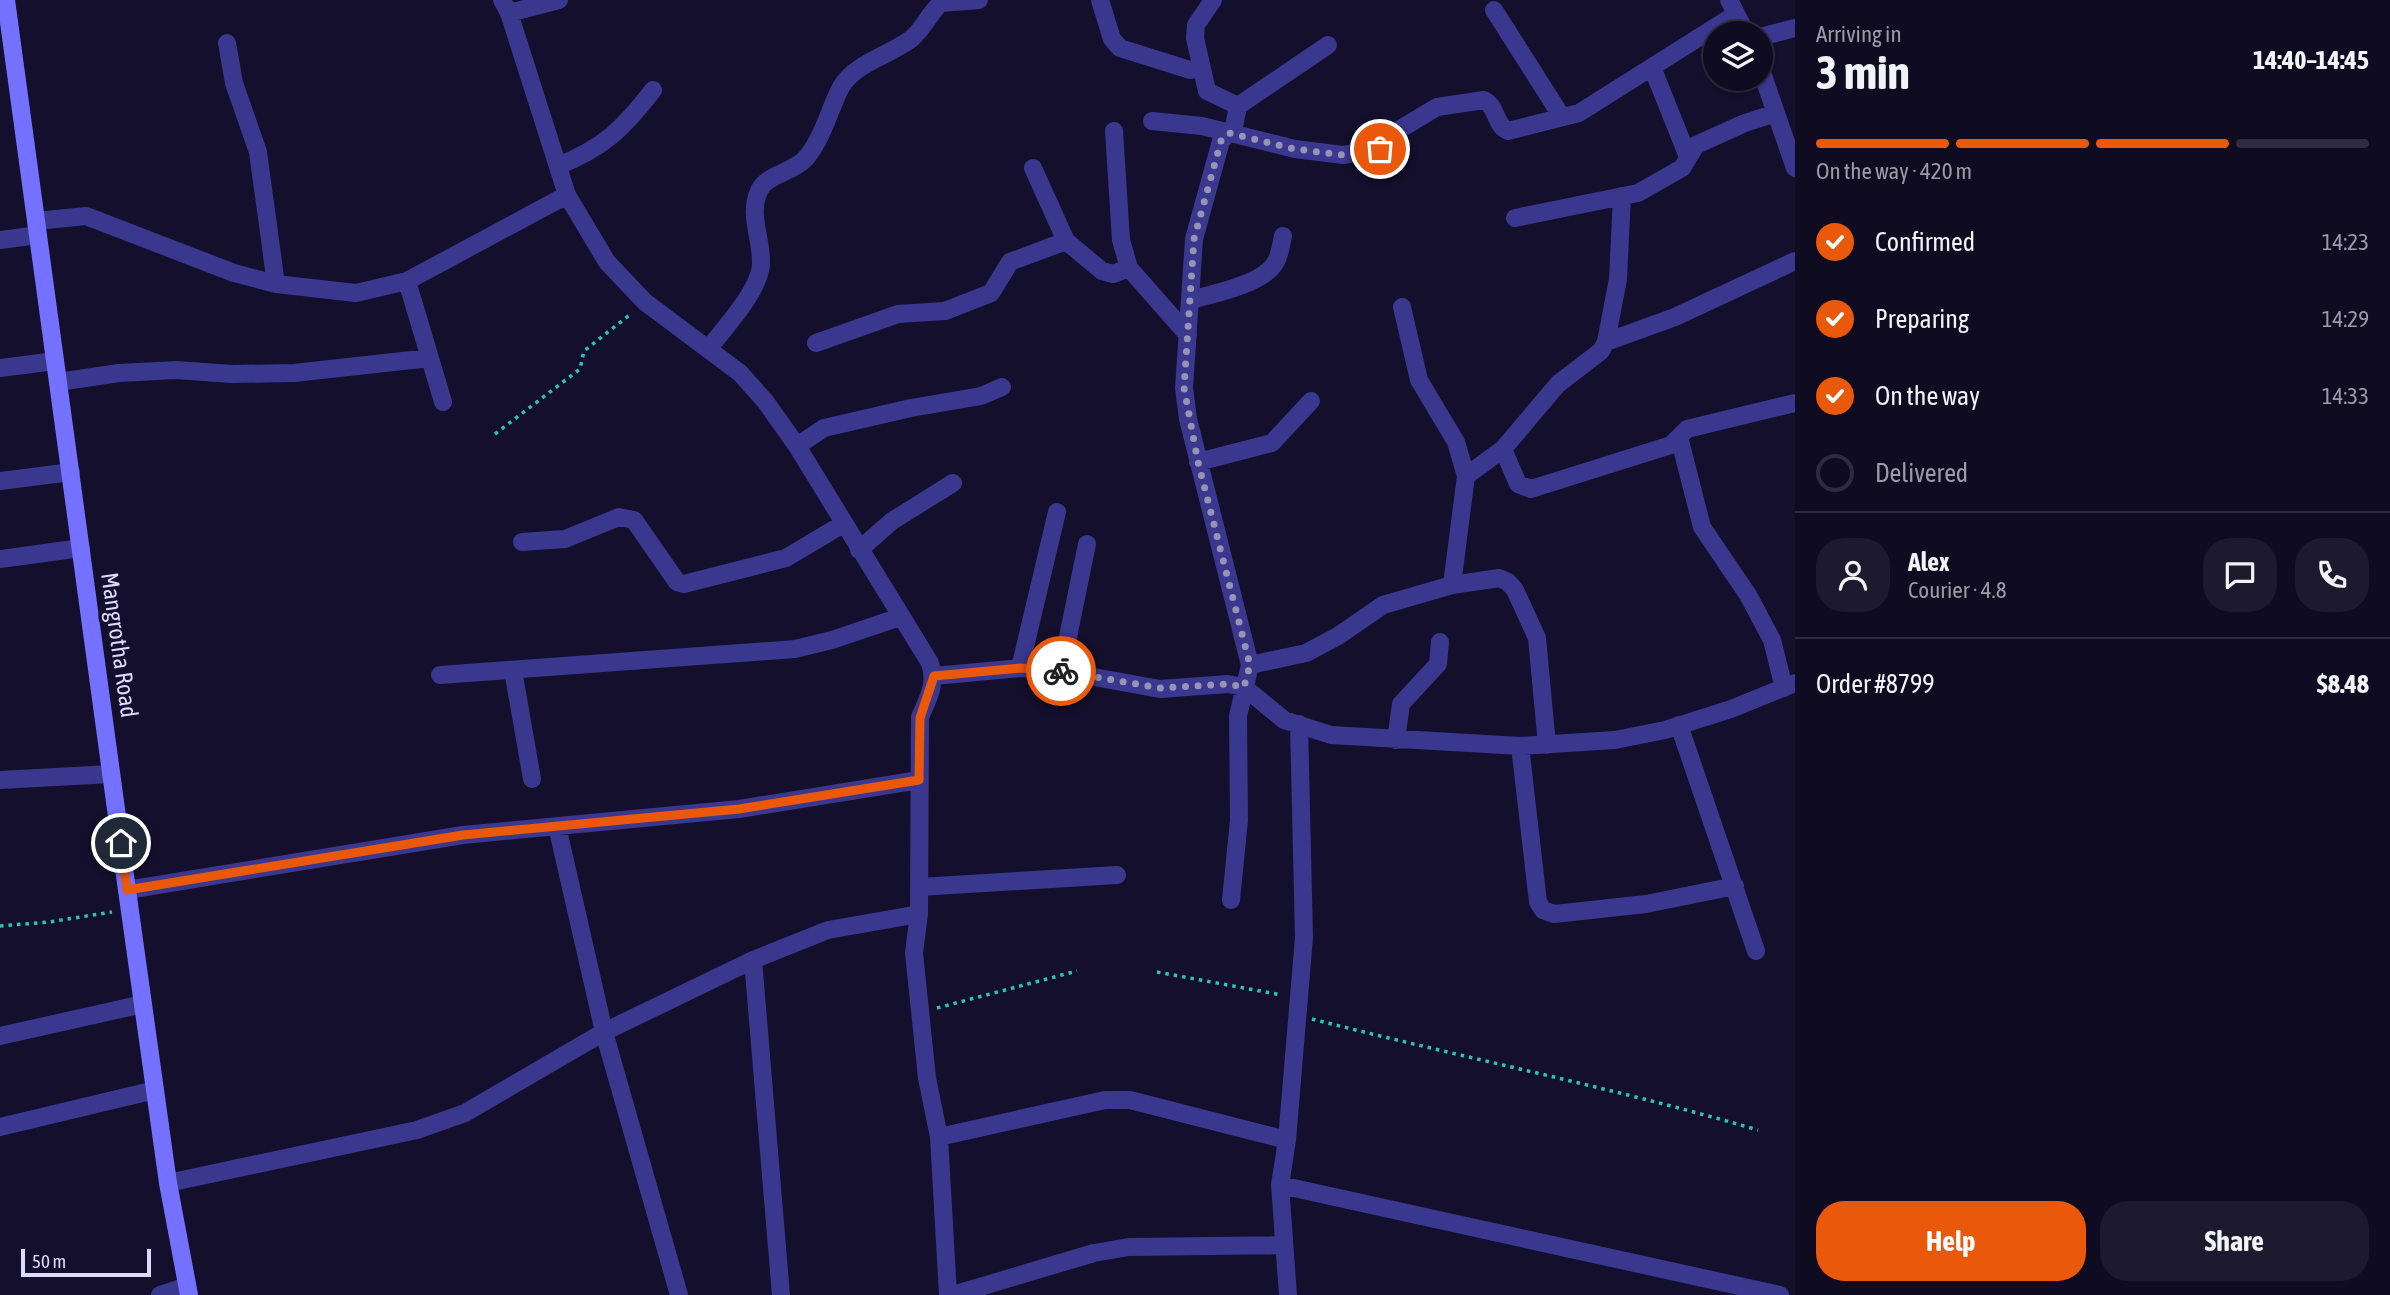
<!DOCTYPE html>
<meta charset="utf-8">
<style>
body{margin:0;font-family:"Asap Condensed",sans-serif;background:#1d192e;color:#f1f3f6;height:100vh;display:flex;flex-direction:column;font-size:26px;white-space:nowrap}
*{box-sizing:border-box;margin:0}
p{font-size:23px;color:#9b9ba5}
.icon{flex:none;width:38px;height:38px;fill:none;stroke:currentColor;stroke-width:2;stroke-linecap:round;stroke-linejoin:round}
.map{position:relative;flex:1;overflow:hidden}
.sheet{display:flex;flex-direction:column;background:#0f0b21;width:595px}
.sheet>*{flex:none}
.controls{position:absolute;left:1703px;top:21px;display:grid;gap:14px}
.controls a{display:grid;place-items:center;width:70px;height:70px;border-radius:50%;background:#0f0b21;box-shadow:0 2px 5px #0004,0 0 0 2px #2f2b3f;font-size:35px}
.scale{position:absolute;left:21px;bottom:18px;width:130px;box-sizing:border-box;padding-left:7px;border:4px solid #dedaff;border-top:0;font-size:19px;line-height:24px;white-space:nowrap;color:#dedaff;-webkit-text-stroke:5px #140f2c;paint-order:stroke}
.pin{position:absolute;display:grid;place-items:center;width:60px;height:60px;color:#fff;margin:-30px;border:4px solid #fff;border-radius:50%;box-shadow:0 2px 7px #0007}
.courier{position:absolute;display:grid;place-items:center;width:70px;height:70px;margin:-35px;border:5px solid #ea580c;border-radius:50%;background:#fff;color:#222;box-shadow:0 2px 9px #0007}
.overview em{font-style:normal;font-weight:700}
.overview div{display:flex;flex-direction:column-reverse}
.overview{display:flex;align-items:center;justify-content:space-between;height:119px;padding:0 21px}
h1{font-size:46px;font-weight:700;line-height:52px}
.bar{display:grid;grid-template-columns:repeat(4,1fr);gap:10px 7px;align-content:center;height:84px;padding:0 21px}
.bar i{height:9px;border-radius:5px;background:#2f2b3f}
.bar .on{background:#ea580c}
.bar p{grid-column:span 4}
.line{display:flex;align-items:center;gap:18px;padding:0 21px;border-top:2px solid #2f2b3f}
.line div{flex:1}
.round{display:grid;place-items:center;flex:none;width:74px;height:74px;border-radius:28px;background:#1d192e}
ol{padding:0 21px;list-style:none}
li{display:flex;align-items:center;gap:21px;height:77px}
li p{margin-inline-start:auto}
li .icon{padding:7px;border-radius:50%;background:#ea580c;color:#fff;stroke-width:4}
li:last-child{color:#9b9ba5}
li i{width:38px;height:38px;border:4px solid #2f2b3f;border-radius:50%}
.cta{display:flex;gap:14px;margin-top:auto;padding:14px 21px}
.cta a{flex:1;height:80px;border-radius:28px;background:#ea580c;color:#fff;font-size:28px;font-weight:700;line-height:80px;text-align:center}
.cta a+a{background:#1d192e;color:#f1f3f6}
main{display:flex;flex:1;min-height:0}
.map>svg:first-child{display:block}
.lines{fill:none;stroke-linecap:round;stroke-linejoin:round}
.path{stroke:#28c5ba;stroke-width:3.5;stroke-dasharray:3.5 5;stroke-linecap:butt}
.street{stroke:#3a378e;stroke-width:18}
.secondary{stroke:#7471ff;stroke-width:18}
.done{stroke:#9793b5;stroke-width:7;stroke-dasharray:0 12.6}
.route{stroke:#ea580c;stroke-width:9}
.labels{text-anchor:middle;stroke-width:7;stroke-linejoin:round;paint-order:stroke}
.street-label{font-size:24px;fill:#dedaff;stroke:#140f2c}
</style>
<main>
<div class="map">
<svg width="1795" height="1295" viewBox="0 0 1795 1295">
<rect width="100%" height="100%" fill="#140f2c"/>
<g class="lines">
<path class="path" d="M495,434L580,369L584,351L632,313
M0,926L49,922L112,912
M1157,972L1282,995
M937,1008L1077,971
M1312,1019C1460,1057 1611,1087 1758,1130"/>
<path class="street" d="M502,0L509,13L567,195L607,262L645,302L740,373L765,401L797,446L930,663C937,684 928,698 920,717L919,914L914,953L927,1078L939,1137L948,1295
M1100,0L1112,39L1120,48L1190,70L1201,67
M1213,0L1196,25L1195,38L1207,91L1238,106
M1729,0L1746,33
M1494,10L1562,117
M509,13L559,0
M1760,37L1795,28
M227,43L234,83L258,152L276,284
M1652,67L1688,157
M1760,67L1795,168
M1152,121L1202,126L1295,149L1343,155L1380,149L1397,131L1437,107L1484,100C1498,107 1494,125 1508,131L1579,113L1736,14
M1114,131L1121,240L1129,268L1188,335
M558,166C603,148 623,129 653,90
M1033,168L1066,241L1102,271L1113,274L1129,268
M1515,218L1638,193L1682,168L1696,145L1745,123L1776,113
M36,221L86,216L234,273L276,284L356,293L407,281L567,195
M0,240L38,235
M407,281L443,402
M1190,300C1213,294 1263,284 1275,263C1280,256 1281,244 1283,236
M1402,307L1419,380L1456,442L1466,476L1452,585
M1606,342L1675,317L1795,261
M816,343L898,314L945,311L991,293L1010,262L1066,241
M708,349C724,329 760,290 761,264C762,239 748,215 759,191C766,174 793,173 806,158C823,138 829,110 841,87C855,63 890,55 911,39C923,30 929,13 941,3L979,0
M0,368L55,361
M58,382L119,373L176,370L232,374L294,373L430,358
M1679,437L1702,527L1748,595L1772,640L1784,688
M797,446L824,428L911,408L981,396L1002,387
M1503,449L1518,484L1531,489L1671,445L1687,429L1795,403
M1198,462L1272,443L1311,401
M1466,476L1503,449L1558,384L1601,351L1606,342L1618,279L1622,196
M0,481L71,472
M522,542L565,539L619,517L634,520L677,582L684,584L786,558L843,524
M859,550L892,521L953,483
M0,559L81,548
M1250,665L1306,653L1338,636L1383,605L1452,585L1499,578L1508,582L1515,590L1537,638L1547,745
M1020,668L1057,512
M513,670L532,779
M1061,671L1087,544
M440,675L795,649L832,640L900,617
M934,676L1020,668L1061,671L1160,689L1228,684L1244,687L1284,720L1331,735L1520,746L1615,740L1665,730L1731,709L1795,683
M1679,725L1756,951
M1396,740L1401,704L1438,664L1440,642
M1520,746L1538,902L1543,910L1554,914L1646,904L1735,886
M0,780L111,774
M557,826L604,1032L679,1295
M919,887L1117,875
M127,890L463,835L739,809L919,780
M1231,900L1239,820L1238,716L1250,665L1188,419L1184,388L1194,239L1221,141L1234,127L1238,106L1328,45
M753,960L781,1295
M0,1036L143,1004
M0,1127L155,1090
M939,1137L1105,1100H1130L1287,1140
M168,1183L417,1130L465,1113L604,1032L753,960L828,930L919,914
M1280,1185L1780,1295
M160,1295L187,1286
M953,1295L1094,1253L1129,1247L1283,1245
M1288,1295L1280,1185L1287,1140L1304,937L1299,724"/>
<path class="secondary" d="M6,0L127,890L168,1183L189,1295"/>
</g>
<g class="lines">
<path class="done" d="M1061,671L1160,688L1227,684L1244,687L1250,665L1198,462L1184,388L1194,239L1221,141L1229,133L1295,149L1343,155L1380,149"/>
<path class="route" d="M121,843L127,890L463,835L739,809L919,780L920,718L934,676L1020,668L1061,671"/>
</g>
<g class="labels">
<g class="street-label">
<text transform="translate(119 645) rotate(82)" y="8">Mangrotha Road</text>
</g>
</g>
</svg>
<div class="controls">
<a><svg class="icon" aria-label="layers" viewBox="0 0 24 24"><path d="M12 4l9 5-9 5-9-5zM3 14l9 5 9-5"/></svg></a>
</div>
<div class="scale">50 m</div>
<div class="pin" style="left:1380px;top:149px;background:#ea580c"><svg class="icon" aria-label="bag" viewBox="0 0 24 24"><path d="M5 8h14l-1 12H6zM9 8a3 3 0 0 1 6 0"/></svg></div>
<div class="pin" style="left:121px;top:843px;background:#1f2937"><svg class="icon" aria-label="home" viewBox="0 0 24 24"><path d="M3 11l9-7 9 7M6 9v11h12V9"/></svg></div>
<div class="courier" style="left:1061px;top:671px"><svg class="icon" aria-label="bike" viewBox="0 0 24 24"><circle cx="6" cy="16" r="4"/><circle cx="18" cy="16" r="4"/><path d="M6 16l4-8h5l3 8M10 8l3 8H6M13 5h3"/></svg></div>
</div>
<section class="sheet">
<div class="overview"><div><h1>3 min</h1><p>Arriving in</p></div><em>14:40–14:45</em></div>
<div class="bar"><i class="on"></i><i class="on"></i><i class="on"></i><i></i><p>On the way · 420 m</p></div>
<ol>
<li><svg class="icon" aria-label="check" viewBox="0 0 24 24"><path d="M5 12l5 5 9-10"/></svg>Confirmed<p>14:23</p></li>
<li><svg class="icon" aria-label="check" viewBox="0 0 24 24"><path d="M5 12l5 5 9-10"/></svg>Preparing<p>14:29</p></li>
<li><svg class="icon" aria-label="check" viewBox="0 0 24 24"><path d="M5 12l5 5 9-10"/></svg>On the way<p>14:33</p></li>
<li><i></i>Delivered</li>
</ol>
<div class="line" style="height:126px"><a class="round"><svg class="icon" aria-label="person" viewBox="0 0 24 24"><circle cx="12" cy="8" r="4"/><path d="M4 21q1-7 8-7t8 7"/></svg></a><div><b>Alex</b><p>Courier · 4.8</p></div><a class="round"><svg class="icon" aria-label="chat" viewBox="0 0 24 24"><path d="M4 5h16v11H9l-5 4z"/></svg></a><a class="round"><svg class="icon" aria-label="phone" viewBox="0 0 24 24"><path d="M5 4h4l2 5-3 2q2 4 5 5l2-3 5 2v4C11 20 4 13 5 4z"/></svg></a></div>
<div class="line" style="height:91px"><div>Order #8799</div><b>$8.48</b></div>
<div class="cta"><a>Help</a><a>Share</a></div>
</section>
</main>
